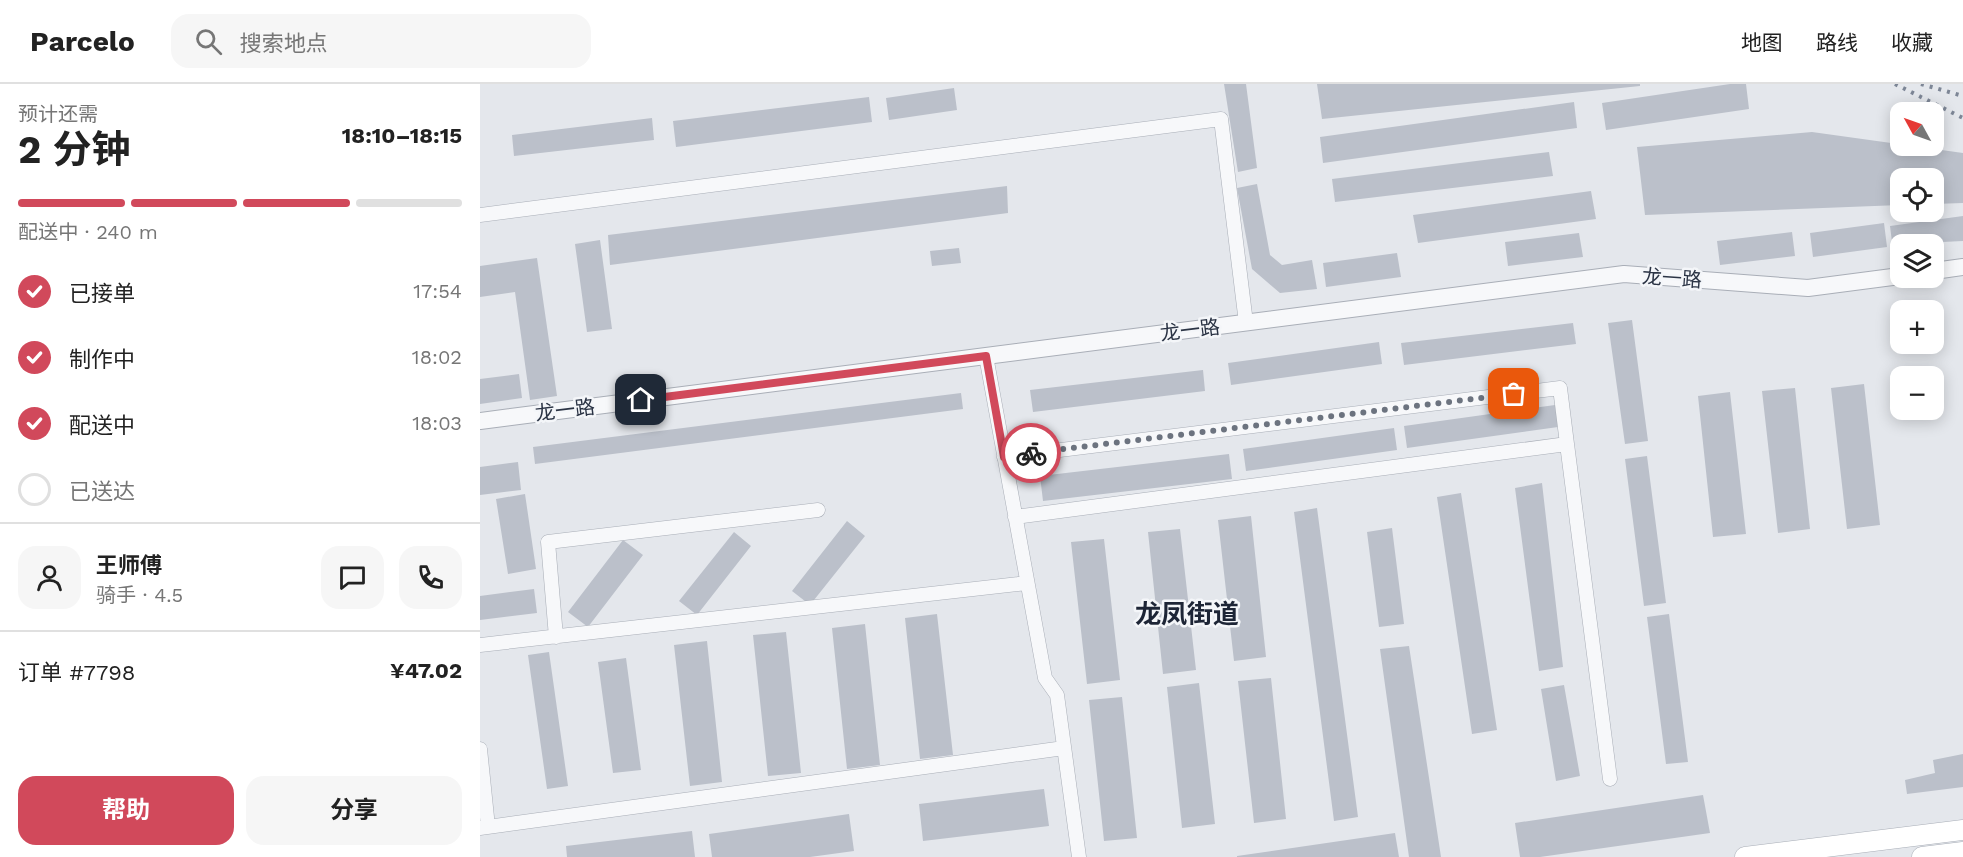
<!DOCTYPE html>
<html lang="zh">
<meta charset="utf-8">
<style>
body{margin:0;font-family:"Work Sans","Noto Sans SC",sans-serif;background:#f6f6f6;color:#222;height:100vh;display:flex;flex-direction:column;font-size:22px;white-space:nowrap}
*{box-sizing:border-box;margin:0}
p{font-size:20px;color:#767676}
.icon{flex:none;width:33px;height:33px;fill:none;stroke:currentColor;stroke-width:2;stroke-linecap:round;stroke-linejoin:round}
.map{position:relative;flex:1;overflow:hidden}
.side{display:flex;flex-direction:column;background:#fff;width:480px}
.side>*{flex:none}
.needle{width:39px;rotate:310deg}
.fabs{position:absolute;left:1410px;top:18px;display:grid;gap:12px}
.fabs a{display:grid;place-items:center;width:54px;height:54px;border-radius:12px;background:#fff;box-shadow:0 3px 15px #0003;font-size:30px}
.pin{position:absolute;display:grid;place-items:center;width:51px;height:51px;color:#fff;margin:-26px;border-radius:12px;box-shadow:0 3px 9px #0006}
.courier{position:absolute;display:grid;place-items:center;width:60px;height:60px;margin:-30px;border:4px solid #d1495b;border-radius:50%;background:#fff;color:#222;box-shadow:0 2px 8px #0007}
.headline em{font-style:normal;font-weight:700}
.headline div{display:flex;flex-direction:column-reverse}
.headline{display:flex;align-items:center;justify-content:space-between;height:102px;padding:0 18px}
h1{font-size:39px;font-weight:700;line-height:45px}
.bar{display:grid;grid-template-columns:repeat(4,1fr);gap:9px 6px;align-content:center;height:72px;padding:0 18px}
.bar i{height:8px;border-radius:4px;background:#e0e0e0}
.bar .on{background:#d1495b}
.bar p{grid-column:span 4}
.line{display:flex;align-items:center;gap:15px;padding:0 18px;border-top:2px solid #e0e0e0}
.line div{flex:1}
.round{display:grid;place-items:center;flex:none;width:63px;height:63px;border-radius:18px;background:#f6f6f6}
ol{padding:0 18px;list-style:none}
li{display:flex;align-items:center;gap:18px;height:66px}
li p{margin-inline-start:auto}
li .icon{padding:6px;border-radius:50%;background:#d1495b;color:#fff;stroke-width:4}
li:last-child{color:#767676}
li i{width:33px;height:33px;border:3px solid #e0e0e0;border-radius:50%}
.button{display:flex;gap:12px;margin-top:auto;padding:12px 18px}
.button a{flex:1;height:69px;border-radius:18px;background:#d1495b;color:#fff;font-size:24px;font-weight:700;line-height:69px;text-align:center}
.button a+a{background:#f6f6f6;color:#222}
header{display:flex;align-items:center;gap:36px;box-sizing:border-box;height:84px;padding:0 30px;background:#fff;border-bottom:2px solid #e0e0e0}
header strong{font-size:28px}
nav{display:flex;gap:33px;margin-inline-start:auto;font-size:21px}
.search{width:420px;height:54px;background:#f6f6f6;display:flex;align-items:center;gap:15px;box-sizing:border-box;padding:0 21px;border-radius:18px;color:#767676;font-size:22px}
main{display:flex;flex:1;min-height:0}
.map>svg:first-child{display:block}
.building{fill:#bbc0ca}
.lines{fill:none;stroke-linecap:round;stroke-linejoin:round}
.minor-casing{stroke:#a9aeb7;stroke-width:15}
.tertiary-casing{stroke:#a9aeb7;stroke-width:18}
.secondary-casing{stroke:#a9aeb7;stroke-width:21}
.minor{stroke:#f7f8fa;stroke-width:14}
.tertiary{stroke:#f7f8fa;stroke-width:16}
.secondary{stroke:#fff;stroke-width:20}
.rail{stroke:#7d8696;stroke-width:4;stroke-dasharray:3 6;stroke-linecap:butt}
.done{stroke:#6c737f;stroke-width:6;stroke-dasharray:0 10.8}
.route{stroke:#d1495b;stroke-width:8}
.labels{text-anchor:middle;stroke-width:5;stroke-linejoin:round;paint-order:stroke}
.street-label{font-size:20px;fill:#2b3445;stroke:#f4f6f9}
.district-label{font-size:26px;font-weight:bold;fill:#1d2536;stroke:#f4f6f9}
</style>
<header>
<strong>Parcelo</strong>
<div class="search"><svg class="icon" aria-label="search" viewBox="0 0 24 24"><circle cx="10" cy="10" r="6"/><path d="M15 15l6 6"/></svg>搜索地点</div>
<nav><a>地图</a><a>路线</a><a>收藏</a></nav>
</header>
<main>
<section class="side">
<div class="headline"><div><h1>2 分钟</h1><p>预计还需</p></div><em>18:10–18:15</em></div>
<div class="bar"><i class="on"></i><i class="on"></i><i class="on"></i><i></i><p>配送中 · 240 m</p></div>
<ol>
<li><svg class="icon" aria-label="check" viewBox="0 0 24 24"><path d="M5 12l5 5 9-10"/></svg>已接单<p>17:54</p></li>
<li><svg class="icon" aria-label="check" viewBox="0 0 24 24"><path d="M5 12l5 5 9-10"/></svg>制作中<p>18:02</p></li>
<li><svg class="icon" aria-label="check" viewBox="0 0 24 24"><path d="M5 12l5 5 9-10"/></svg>配送中<p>18:03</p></li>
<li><i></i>已送达</li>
</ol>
<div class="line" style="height:108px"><a class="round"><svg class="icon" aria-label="person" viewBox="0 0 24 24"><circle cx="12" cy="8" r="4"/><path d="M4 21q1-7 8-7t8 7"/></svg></a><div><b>王师傅</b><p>骑手 · 4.5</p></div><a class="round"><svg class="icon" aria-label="chat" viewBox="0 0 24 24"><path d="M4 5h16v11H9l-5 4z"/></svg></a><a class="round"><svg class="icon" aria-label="phone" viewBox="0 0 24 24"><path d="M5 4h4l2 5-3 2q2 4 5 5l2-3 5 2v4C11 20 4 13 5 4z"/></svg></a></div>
<div class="line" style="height:78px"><div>订单 #7798</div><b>¥47.02</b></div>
<div class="button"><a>帮助</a><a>分享</a></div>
</section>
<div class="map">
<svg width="1483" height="773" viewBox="0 0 1483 773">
<rect width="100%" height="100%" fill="#e4e7ec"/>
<path class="building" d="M744,0H766L777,84L758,88Z
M837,0H1160V2L842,35Z
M1250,0H1266L1269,25L1126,46L1122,19Z
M474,4L477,26L409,36L406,14Z
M389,13L392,38L196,63L193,37Z
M1094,18L1097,44L843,79L840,53Z
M172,34L174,56L34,72L32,51Z
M1332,48L1483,69V119L1454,120V94H1420V121L1165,131L1157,63Z
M1069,68L1073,92L855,118L852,95Z
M777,100L790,171L802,181L832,176L837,205L800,209L772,185L757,104Z
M527,102L528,129L130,181L128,151Z
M1111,107L1116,135L938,159L933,131Z
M1483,132V157L1420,160V165L1413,166L1410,142Z
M1404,139L1407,163L1333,173L1330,149Z
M1312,148L1315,172L1240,181L1237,157Z
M1099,149L1103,173L1028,182L1025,158Z
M120,156L132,245L107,248L95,160Z
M479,164L481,179L452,182L450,167Z
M917,169L921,193L846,203L843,179Z
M57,174L77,312L50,316L35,208L0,213V182Z
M1152,236L1168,357L1145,360L1128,239Z
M1093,239L1096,260L924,281L921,259Z
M899,258L902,280L751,301L748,279Z
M723,286L725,307L553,328L550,306Z
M39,290L42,314L0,320V295Z
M1384,300L1400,441L1367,445L1351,304Z
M1315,304L1330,445L1298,449L1282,307Z
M1250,308L1266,450L1233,453L1218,312Z
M481,309L483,325L55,380L53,363Z
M1075,321L1078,343L927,364L924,342Z
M914,344L917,366L766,387L763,365Z
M749,370L752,395L563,417L560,392Z
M1167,372L1186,519L1164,522L1145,375Z
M38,378L41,406L0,411V383Z
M1062,399L1083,583L1059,587L1035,404Z
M981,409L1017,646L992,650L957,413Z
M45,410L56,485L28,490L16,415Z
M837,424L878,733L854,737L814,428Z
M771,432L786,573L754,577L738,436Z
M367,437L385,452L330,521L312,507Z
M912,444L924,540L899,543L887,448Z
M700,445L716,586L683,590L668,448Z
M254,448L271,462L217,531L199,517Z
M624,455L640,596L607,600L591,458Z
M143,456L163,471L108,543L88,528Z
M54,505L57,529L0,536V512Z
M457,530L473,671L440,675L425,534Z
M1189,530L1208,678L1186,680L1167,533Z
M385,540L400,681L367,685L352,544Z
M306,548L321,689L288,692L273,551Z
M227,557L242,698L210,702L194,561Z
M929,562L961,773H929L900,565Z
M69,568L88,702L67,705L48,571Z
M146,574L161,686L133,689L118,578Z
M791,594L806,735L774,739L758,597Z
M719,599L735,740L702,744L687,603Z
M1084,601L1100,692L1076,697L1061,605Z
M642,613L657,754L624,757L609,616Z
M1483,670V703L1427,710L1425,696L1455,689L1453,676Z
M564,705L569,742L443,757L439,720Z
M1223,711L1230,749L1060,773H1040L1035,739Z
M369,730L374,767L330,773H232L229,750Z
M212,747L215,773H87L86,762Z
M915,749L919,773H757V772Z"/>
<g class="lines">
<g class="minor-casing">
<path id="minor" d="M0,131L741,35L766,239
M506,272L565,594L577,611L599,773
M1087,360L1130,695
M524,373L1080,304L1087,360L535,433
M76,553L68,458L338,426
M0,561L547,499
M0,665L8,743
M0,744L584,664"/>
</g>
<g class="tertiary-casing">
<path id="tertiary" d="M1454,187L1483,183
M0,337L1144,190L1328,204L1420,192"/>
</g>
<g class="secondary-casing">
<path id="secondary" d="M1265,773L1483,746
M1442,773L1483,768"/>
</g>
<use href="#minor" class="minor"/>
<use href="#tertiary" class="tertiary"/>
<use href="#secondary" class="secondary"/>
<path class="rail" d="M1415,0L1483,34
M1441,0L1483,12"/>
</g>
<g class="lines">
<path class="done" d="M551,369L1034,310"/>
<path class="route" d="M161,316L506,272L524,373L551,369"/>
</g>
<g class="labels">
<g class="street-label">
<text transform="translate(1192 194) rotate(4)" y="7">龙一路</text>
<text transform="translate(710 246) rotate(-7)" y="7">龙一路</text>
<text transform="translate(85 326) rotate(-7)" y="7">龙一路</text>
</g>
<g class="district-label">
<text x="707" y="539">龙凤街道</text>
</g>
</g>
</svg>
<div class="fabs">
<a><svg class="needle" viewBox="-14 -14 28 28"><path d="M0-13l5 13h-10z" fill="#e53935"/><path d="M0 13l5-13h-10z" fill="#767676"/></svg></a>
<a><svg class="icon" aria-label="locate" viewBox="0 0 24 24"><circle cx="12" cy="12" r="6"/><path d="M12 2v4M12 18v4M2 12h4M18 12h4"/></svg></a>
<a><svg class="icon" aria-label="layers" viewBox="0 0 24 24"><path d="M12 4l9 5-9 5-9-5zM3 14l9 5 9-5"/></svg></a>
<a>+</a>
<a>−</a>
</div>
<div class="pin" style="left:1034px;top:310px;background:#ea580c"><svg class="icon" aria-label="bag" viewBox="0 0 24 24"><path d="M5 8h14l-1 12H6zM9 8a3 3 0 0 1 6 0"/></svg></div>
<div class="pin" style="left:161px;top:316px;background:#1f2937"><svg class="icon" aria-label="home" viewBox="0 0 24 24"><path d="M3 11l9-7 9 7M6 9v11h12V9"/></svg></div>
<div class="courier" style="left:551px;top:369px"><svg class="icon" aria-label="bike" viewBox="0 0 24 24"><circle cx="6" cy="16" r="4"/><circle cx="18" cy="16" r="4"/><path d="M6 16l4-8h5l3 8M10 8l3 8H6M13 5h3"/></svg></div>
</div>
</main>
